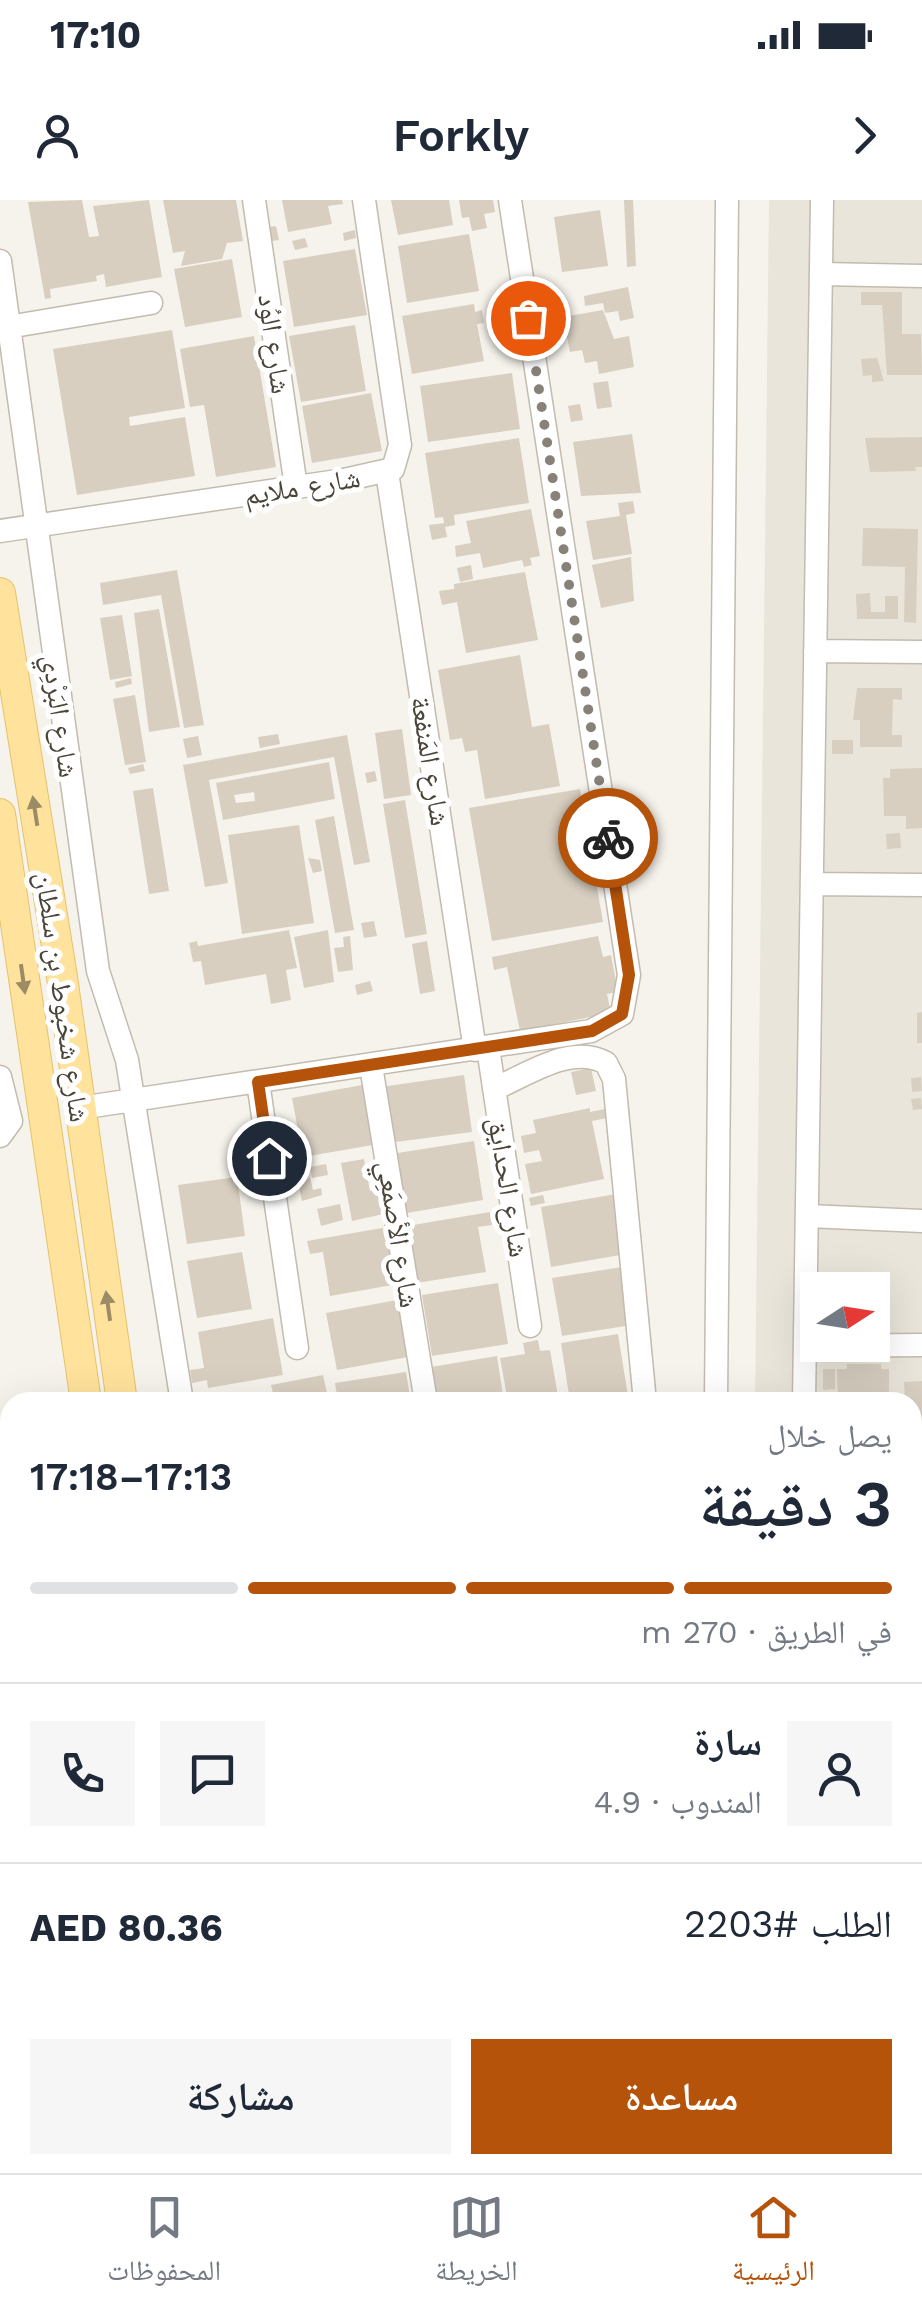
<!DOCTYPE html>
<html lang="ar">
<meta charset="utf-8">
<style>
body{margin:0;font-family:"Work Sans","Noto Naskh Arabic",sans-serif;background:#f6f6f7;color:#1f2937;direction:rtl;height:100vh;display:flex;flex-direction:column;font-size:38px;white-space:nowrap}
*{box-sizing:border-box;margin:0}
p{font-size:32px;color:#747a83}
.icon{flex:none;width:55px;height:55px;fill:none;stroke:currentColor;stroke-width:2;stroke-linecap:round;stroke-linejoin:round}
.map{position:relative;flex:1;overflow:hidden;direction:ltr}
.drawer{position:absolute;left:0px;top:1192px;width:922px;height:782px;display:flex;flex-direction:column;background:#fff;border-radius:30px 30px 0 0;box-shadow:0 10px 40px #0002;direction:rtl}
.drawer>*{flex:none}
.needle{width:65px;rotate:78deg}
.buttons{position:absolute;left:800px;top:1072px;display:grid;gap:20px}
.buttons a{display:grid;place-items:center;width:90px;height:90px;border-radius:0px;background:#fff;box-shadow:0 10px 40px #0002;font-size:50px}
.pin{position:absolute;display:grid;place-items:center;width:85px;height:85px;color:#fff;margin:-42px;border:5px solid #fff;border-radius:50%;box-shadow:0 2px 10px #0007}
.courier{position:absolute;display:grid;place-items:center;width:100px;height:100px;margin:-50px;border:8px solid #b45309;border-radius:50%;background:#fff;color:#222;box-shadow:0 2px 12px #0007}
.head em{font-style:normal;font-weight:600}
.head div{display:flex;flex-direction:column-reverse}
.head{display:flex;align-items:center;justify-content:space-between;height:170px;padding:0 30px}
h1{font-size:65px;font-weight:600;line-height:75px}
.bar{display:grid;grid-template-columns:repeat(4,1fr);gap:15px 10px;align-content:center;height:120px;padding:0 30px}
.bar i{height:12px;border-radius:8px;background:#e0e1e3}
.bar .current{background:#b45309}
.bar p{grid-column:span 4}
.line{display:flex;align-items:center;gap:25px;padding:0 30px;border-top:2px solid #e0e1e3}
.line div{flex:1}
.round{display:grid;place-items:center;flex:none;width:105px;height:105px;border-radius:0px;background:#f6f6f7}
.action{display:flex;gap:20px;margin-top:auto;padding:20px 30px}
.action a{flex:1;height:115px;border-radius:0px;background:#b45309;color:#fff;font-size:40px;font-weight:600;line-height:115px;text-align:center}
.action a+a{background:#f6f6f7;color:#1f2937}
.status{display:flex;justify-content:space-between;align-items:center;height:70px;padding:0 50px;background:#fff;direction:ltr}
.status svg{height:28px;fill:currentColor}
header{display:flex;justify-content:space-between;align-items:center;height:130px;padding:0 30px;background:#fff;font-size:45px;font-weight:600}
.menu{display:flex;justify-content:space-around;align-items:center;height:140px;border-top:2px solid #e0e1e3;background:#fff;font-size:28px;color:#747a83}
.menu a{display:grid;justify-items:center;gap:5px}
.menu .current{color:#b45309}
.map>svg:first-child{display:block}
.residential{fill:#eae5da;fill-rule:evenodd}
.building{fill:#d8cfc1;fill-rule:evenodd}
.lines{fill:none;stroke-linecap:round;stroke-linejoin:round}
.minor-casing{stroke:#c2bbae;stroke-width:25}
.major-casing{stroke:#e6c16a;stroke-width:32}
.minor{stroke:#fff;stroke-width:22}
.major{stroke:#ffe39c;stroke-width:30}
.oneway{fill:#9c8c66}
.done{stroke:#878178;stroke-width:10;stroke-dasharray:0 18}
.route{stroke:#b45309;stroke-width:12}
.labels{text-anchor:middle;stroke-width:10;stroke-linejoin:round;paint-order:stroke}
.street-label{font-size:28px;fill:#4b4439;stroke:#fff}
</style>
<div class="status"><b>17:10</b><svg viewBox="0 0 49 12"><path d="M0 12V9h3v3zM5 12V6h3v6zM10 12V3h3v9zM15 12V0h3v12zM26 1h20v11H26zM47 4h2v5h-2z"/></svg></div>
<header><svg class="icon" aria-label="forward" viewBox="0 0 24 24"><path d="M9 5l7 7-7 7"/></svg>Forkly<svg class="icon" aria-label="person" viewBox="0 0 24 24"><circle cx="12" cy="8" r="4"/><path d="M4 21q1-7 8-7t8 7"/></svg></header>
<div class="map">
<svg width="922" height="1973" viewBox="0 0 922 1973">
<rect width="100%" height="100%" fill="#f6f3ec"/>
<path class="residential" d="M769,0H922V1973H842L838,1965H912V1202H755ZM818,1090H872V1145H818Z"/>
<path class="building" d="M82,0L89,37L99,36L93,6L149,0L162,77L106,87L104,74L96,76L97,81L50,89L51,98L45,99L28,2Z
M163,0H236L243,41L227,43L222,59L181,66L185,51L173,53Z
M282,0H342L343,4L328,6L332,24L288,32Z
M391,0H449L453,25L398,35Z
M459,0H493L495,12L484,14L487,28L472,31L469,17L462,18Z
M624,0H633L636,66L627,67Z
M600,10L608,66L562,72L554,17Z
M276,26L279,40L272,41L269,27Z
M355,30L356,38L344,41L343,33Z
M469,34L479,91L407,103L398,46Z
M305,38L308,47L295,50L292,41Z
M355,49L367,115L294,127L283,61Z
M232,59L242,117L185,127L174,69Z
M628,87L634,118L620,121L618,111L605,113L603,103L585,106L584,96Z
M861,92H902V134H921L922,175H887L882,105H861Z
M474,104L475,112L482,110L484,123L477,124L484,161L412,174L402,116Z
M603,110L614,139L629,136L634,167L599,174L597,161L585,163L582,150L570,152L563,117Z
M512,113L514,129L499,132L497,116Z
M355,125L366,191L301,202L289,136Z
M172,130L185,208L129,217L130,226L185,217L195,276L77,295L53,149Z
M254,136L276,267L216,277L204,205L190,207L180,149Z
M877,158L884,181L872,182V175L863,176L861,159Z
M512,173L520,229L428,242L420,186Z
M608,181L612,207L597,209L593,183Z
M371,193L382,251L312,263L302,206Z
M580,204L583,220L571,222L568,206Z
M632,234L641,293L581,296L573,242Z
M922,237V267H915L916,271L870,272L865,238Z
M519,238L529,303L454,315L455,325L445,327L447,337L432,340L429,325L444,323L443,317L435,318L425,253Z
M633,301L635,313L626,315L632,354L593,360L586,321L620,316L618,303Z
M531,309L540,356L530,358L532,365L524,367L522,360L483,368L480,353L456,357L455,346L471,343L466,321Z
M863,328L918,329L916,423L904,422L905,367L862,366Z
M631,357L634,401L601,408L592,365Z
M471,365L473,379L460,382L457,368Z
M177,370L204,525L184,528L161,395L103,405L100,383Z
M525,372L538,440L466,453L457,402L442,405L439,391L454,389V384Z
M870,393L871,412H885V396H898V419H857L856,394Z
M159,409L180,527L149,532L134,413Z
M122,415L132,476L110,480L100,418Z
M520,455L532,527L549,524L560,586L485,599L477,550L465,552L462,538L450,540L438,470Z
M131,478L132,484L116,488L115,482Z
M857,488H902V500L893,499L892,535H902V547H860V520H853Z
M135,495L146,562L125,565L113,499Z
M402,529L411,595L384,599L375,533Z
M278,534L280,544L260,548L258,537Z
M347,535L370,662L354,665L334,557L209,580L228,683L205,687L183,565Z
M198,536L202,555L187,558L183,539Z
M832,540H853V554H832Z
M329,562L335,599L223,620L216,583ZM254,592L255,601L236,603L234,595Z
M143,564L145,571L130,574L128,568Z
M922,568V628L906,629V616H884L883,578H890V569Z
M375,571L377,581L367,583L365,573Z
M153,588L169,691L149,694L133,591Z
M580,589L585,618L598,616L600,627L587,630L603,722L492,741L469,608Z
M405,600L427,734L405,738L383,604Z
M334,616L354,730L335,733L315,620Z
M299,625L314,723L242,734L228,635Z
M900,633L901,648L887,649L886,634Z
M308,658L320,660L322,671L313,673Z
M374,721L377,736L364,738L361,723Z
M289,730L297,768L286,770L291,800L271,804L266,774L205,785L201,761L193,762L189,743L197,741L198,746Z
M328,730L334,782L304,788L294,737Z
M350,736L353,770L338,772L334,748L344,747L343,737Z
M598,736L603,757L611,755L618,792L607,794L611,813L520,831L507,767L494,770L492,757Z
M427,741L435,791L420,794L412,744Z
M370,781L373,791L357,795L355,785Z
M922,812V843H917V813Z
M591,868L596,891L576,895L571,872Z
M464,875L472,932L388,943L381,887Z
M921,877L922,891L912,892L911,878Z
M362,885L373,945L303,957L292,898Z
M921,898L922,909L913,910L911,899Z
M590,908V912L605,909L607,918L592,921L604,979L531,994L525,964L542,961L539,950L524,953L521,936L536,933L533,920Z
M474,941L483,1000L401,1014L391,954Z
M364,959L370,991L383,988L388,1013L352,1021L341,963Z
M326,964L328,975L312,978L310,967Z
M237,977L245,1036L187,1044L178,985Z
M310,977L313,990L321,988L322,995L302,1001L299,987Z
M616,994L626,1054L551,1067L541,1007Z
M543,995L545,1003L531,1006L529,998Z
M340,1004L343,1020L321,1026L317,1009Z
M490,1012L492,1025L478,1027L486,1072L416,1083L407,1026Z
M388,1027L398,1084L330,1096L323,1052L310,1054L307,1041Z
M242,1052L252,1109L197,1118L187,1061Z
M622,1067L632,1125L562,1136L552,1078Z
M498,1083L508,1144L432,1156L422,1095Z
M397,1100L408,1157L337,1170L326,1113Z
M273,1118L283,1175L208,1188L207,1180L192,1183L190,1170L204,1168L198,1132Z
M618,1134L629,1202H570L561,1143Z
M538,1140L540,1151L550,1150L559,1202H508L500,1158L525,1154L523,1143Z
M497,1156L504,1202H430L425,1168Z
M847,1164H881V1169H889V1202H838L837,1169H847Z
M823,1169H835V1189L823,1190Z
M406,1172L411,1202H338L335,1183Z
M323,1175L329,1202H275L271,1185Z
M922,1181V1224H912V1202H905L904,1182Z
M267,1193L269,1202H217V1200Z
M10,1269V1283L0,1291V1277Z
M915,1554H922V1606H916Z
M917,1674H922V1709H916Z"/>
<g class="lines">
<g class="minor-casing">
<path id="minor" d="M254,0L296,287
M0,61L98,771L127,860L182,1202
M821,74L922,76
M8,127L151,103
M387,272L475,850
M0,331L344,280L393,269L400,245L364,0
M815,451L922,452
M812,684L922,685
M488,848L530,1126
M371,866L426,1202
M0,877L11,921L0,936
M258,882L297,1148
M494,889C527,875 572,843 606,863L614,879L645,1202
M80,908L591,831L622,814L629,775L510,0
M808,1016L922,1021
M805,1146L922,1145
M716,1202L727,0
M804,1202L822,0
M912,1351H922
M912,1504H922
M788,1965L791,1973
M894,1965L898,1973"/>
</g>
<g class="major-casing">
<path id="major" d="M0,393L62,777L122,1202
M0,614L86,1202
M199,1965L200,1973
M237,1965L238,1973"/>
</g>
<use href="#minor" class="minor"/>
<use href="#major" class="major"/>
</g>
<defs><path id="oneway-solid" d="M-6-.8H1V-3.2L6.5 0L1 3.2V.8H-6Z" transform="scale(2.5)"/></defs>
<g class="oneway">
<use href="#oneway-solid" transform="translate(35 611) rotate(-99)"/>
<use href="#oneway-solid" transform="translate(23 779) rotate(82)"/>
<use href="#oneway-solid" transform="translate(108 1106) rotate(-98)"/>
</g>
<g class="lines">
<path class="done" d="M528,118L608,638"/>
<path class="route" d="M269,958L258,882L592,831L622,814L629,775L608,638"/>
</g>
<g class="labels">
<g class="street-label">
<text transform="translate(275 144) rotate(82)" y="10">شارع الوُد</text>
<text transform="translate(302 286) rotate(-9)" y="10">شارع ملايم</text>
<text transform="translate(61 516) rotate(82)" y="10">شارع البَرْدِي</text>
<text transform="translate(431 561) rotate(81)" y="10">شارع المَنفعة</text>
<text transform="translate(63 797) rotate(82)" y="10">شارع شخبوط بن سلطان</text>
<text transform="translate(509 987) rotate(81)" y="10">شارع الحدايق</text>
<text transform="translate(399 1034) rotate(81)" y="10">شارع الأصمَعِي</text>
</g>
</g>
</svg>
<div class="buttons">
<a><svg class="needle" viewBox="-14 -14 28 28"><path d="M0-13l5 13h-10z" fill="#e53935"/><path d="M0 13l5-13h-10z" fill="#747a83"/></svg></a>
</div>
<div class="pin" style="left:528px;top:118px;background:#ea580c"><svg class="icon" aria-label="bag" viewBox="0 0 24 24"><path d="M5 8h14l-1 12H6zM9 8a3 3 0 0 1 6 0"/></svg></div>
<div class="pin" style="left:269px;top:958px;background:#1f2937"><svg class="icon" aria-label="home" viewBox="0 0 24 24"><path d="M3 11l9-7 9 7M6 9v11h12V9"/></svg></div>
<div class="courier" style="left:608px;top:638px"><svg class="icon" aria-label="bike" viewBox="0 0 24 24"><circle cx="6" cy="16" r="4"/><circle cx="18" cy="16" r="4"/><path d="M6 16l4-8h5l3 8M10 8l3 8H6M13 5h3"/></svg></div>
<section class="drawer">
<div class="head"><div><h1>3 دقيقة</h1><p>يصل خلال</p></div><em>17:13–17:18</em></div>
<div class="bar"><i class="current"></i><i class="current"></i><i class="current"></i><i></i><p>في الطريق · 270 m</p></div>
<div class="line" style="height:180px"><a class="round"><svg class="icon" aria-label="person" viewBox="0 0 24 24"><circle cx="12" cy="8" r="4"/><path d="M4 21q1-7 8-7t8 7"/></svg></a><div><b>سارة</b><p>المندوب · 4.9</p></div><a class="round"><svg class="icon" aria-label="chat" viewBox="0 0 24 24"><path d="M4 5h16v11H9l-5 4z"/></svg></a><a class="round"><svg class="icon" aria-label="phone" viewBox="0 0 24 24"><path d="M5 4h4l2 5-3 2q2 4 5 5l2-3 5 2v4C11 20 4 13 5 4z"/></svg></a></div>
<div class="line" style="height:130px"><div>الطلب #2203</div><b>AED 80.36</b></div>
<div class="action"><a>مساعدة</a><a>مشاركة</a></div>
</section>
</div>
<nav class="menu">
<a class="current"><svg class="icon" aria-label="home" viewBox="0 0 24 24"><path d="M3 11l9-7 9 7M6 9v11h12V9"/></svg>الرئيسية</a>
<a><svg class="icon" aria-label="map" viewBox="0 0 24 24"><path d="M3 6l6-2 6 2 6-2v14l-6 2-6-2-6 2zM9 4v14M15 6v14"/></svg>الخريطة</a>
<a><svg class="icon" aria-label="saved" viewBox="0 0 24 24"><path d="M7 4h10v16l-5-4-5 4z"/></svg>المحفوظات</a>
</nav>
